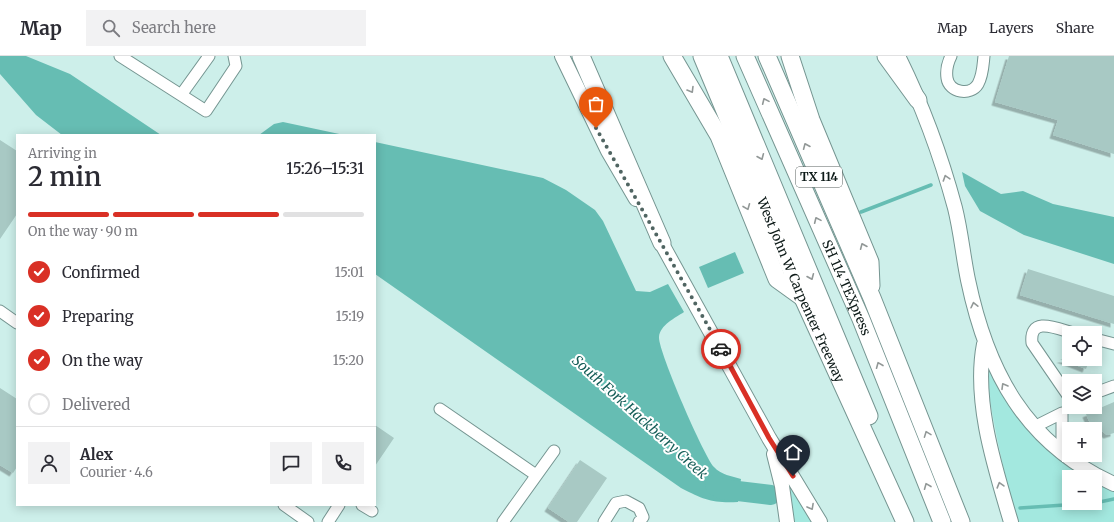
<!DOCTYPE html>
<meta charset="utf-8">
<style>
body{margin:0;font-family:Merriweather,serif;background:#f2f2f3;color:#2b2b33;height:100vh;display:flex;flex-direction:column;font-size:15px;white-space:nowrap}
*{box-sizing:border-box;margin:0}
p{font-size:13px;color:#7c7c81}
.icon{flex:none;width:22px;height:22px;fill:none;stroke:currentColor;stroke-width:2;stroke-linecap:round;stroke-linejoin:round}
.map{position:relative;flex:1;overflow:hidden}
.panel{position:absolute;left:16px;top:78px;width:360px;height:372px;display:flex;flex-direction:column;background:#fff;border-radius:0px;box-shadow:0 2px 10px #0003}
.panel>*{flex:none}
.buttons{position:absolute;left:1062px;top:270px;display:grid;gap:8px}
.buttons a{display:grid;place-items:center;width:40px;height:40px;border-radius:0px;background:#fff;box-shadow:0 2px 10px #0003;font-size:20px}
.pin{position:absolute;display:grid;place-items:center;width:34px;height:34px;color:#fff;margin:-41px -17px;border-radius:50% 50% 50% 0;rotate:-45deg;box-shadow:0 0 4px #0007}
.pin .icon{rotate:45deg}
.courier{position:absolute;display:grid;place-items:center;width:40px;height:40px;margin:-20px;border:3px solid #d93025;border-radius:50%;background:#fff;color:#222;box-shadow:0 1px 5px #0007}
.headline em{font-style:normal;font-weight:600}
.headline div{display:flex;flex-direction:column-reverse}
.headline{display:flex;align-items:center;justify-content:space-between;height:68px;padding:0 12px}
h1{font-size:26px;font-weight:600;line-height:30px}
.bar{display:grid;grid-template-columns:repeat(4,1fr);gap:6px 4px;align-content:center;height:48px;padding:0 12px}
.bar i{height:5px;border-radius:3px;background:#e1e1e2}
.bar .active{background:#d93025}
.bar p{grid-column:span 4}
.line{display:flex;align-items:center;gap:10px;padding:0 12px;border-top:1px solid #e1e1e2}
.line div{flex:1}
.round{display:grid;place-items:center;flex:none;width:42px;height:42px;border-radius:0px;background:#f2f2f3}
ol{padding:0 12px;list-style:none}
li{display:flex;align-items:center;gap:12px;height:44px}
li p{margin-inline-start:auto}
li .icon{padding:4px;border-radius:50%;background:#d93025;color:#fff;stroke-width:4}
li:last-child{color:#7c7c81}
li i{width:22px;height:22px;border:2px solid #e1e1e2;border-radius:50%}
header{display:flex;align-items:center;gap:24px;box-sizing:border-box;height:56px;padding:0 20px;background:#fff;border-bottom:1px solid #e1e1e2}
header strong{font-size:19px}
nav{display:flex;gap:22px;margin-inline-start:auto;font-size:14px}
.search{width:280px;height:36px;background:#f2f2f3;display:flex;align-items:center;gap:10px;box-sizing:border-box;padding:0 14px;border-radius:0px;color:#7c7c81;font-size:15px}
.map>svg:first-child{display:block}
.green{fill:#a3e8df}
.water{fill:#66bdb3}
.lines{fill:none;stroke-linecap:round;stroke-linejoin:round}
.stream{stroke:#66bdb3;stroke-width:3.5}
.river{stroke:#66bdb3;stroke-width:20}
.building{fill:#a8c9c4;filter:url(#shadow)}
.minor-casing{stroke:#759591;stroke-width:13}
.major-casing{stroke:#759591;stroke-width:16}
.highway-casing{stroke:#759591;stroke-width:19}
.minor{stroke:#fff;stroke-width:11}
.major{stroke:#fff;stroke-width:14}
.highway{stroke:#fff;stroke-width:17}
.oneway{stroke:#929897}
.done{stroke:#506562;stroke-width:4;stroke-dasharray:0 7.2}
.route{stroke:#d93025;stroke-width:5}
.labels{text-anchor:middle;stroke-width:4;stroke-linejoin:round;paint-order:stroke}
.shield{fill:#fff;stroke:#565f5d;stroke-width:1}
.shield-label{font-size:12px;font-weight:bold;fill:#0d1a18}
.street-label{font-size:13px;fill:#0d1a18;stroke:#fff}
.water-label{font-size:14px;font-style:italic;fill:#18605a;stroke:#fff}
</style>
<header>
<strong>Map</strong>
<div class="search"><svg class="icon" aria-label="search" viewBox="0 0 24 24"><circle cx="10" cy="10" r="6"/><path d="M15 15l6 6"/></svg>Search here</div>
<nav><a>Map</a><a>Layers</a><a>Share</a></nav>
</header>
<div class="map">
<svg width="1114" height="466" viewBox="0 0 1114 466">
<defs>
<filter id="shadow"><feDropShadow dx="-3.5" dy="3.5" stdDeviation="0" flood-color="#0004"/></filter>
</defs>
<rect width="100%" height="100%" fill="#cdefea"/>
<path class="green" d="M985,310H988L1001,337L1026,371L1088,421H1069V447H1095V425L1114,435V466H1018C1003,415 992,364 985,310Z
M791,432L813,466H792L790,435Z"/>
<path class="water" d="M0,0H26L70,18L161,79H62L36,59L0,18Z
M283,66L344,79H259L274,68Z
M375,86L543,122L566,134L595,154L603,165L636,235L650,236L668,228L684,256C675,262 660,269 659,281C658,295 704,400 714,411C721,419 732,420 741,423L738,446C711,447 705,444 681,432L375,218Z
M962,116L1001,138L1023,135L1053,148L1114,161V208L1024,179L980,155L965,130Z
M735,196L744,217L708,232L699,211Z"/>
<g class="lines">
<path class="stream" d="M861,156L931,129
M1095,447L1114,443
M1020,452L1094,447"/>
<path class="river" d="M715,429L721,433L771,439"/>
</g>
<path class="building" d="M1009,0H1114V98L1053,79L1058,64L995,46Z
M0,84L17,95V158L0,183Z
M1028,213L1114,240V268L1020,239Z
M1060,303H1082L1089,305L1086,313Z
M0,332L17,343V411L13,417L0,409Z
M1114,346V377L1107,379L1089,365L1086,358Z
M375,369L394,382L375,410Z
M580,404L607,422L577,466H569L548,452Z"/>
<g class="lines">
<g class="minor-casing">
<path id="minor" d="M120,0L181,39L209,0
M951,0C948,6 946,15 947,22C949,37 971,40 978,28C983,19 983,9 984,0
M181,39L206,55L236,10L234,0
M0,255L17,267
M1095,283L1114,288
M1095,337L1114,330
M1069,341L1032,287C1029,259 1058,273 1073,277
M440,353L536,419
M1034,371L1062,357V396
M284,449L308,466
M362,449L372,455
M328,466L339,449
M503,466L554,395
M604,466L616,447L626,445L639,452L643,461L639,466"/>
</g>
<g class="major-casing">
<path id="major" d="M562,0L608,95L636,143
M898,0C922,48 941,100 955,152C961,176 963,200 968,224C987,315 1025,388 1114,428
M657,179L769,382L820,466
M984,288C973,345 995,412 1011,466
M774,398L782,430L787,466"/>
</g>
<g class="highway-casing">
<g id="highway">
<path d="M581,0L662,187"/>
<path d="M672,0L719,80L777,223L802,241"/>
<path id="s1" d="M702,0L803,242L905,466"/>
<path d="M719,0L869,360"/>
<path id="s2" d="M745,0L861,263L942,466"/>
<path d="M767,0L872,242L961,466"/>
<path d="M790,0L811,64L870,206L871,230"/>
<path d="M886,0L918,44"/>
</g>
</g>
<use href="#minor" class="minor"/>
<use href="#major" class="major"/>
<use href="#highway" class="highway"/>
</g>
<defs><path id="oneway-chevron" d="M-2-3.5L2.5 0L-2 3.5" fill="none" stroke-width="1.6" stroke-linecap="round" stroke-linejoin="round"/></defs>
<g class="oneway">
<use href="#oneway-chevron" transform="translate(691 34) rotate(59)"/>
<use href="#oneway-chevron" transform="translate(765 45) rotate(-114)"/>
<use href="#oneway-chevron" transform="translate(806 90) rotate(-113)"/>
<use href="#oneway-chevron" transform="translate(761 101) rotate(67)"/>
<use href="#oneway-chevron" transform="translate(946 122) rotate(-108)"/>
<use href="#oneway-chevron" transform="translate(747 151) rotate(68)"/>
<use href="#oneway-chevron" transform="translate(817 164) rotate(-114)"/>
<use href="#oneway-chevron" transform="translate(863 190) rotate(-113)"/>
<use href="#oneway-chevron" transform="translate(811 221) rotate(67)"/>
<use href="#oneway-chevron" transform="translate(974 249) rotate(-103)"/>
<use href="#oneway-chevron" transform="translate(879 309) rotate(-112)"/>
<use href="#oneway-chevron" transform="translate(1004 330) rotate(-120)"/>
<use href="#oneway-chevron" transform="translate(927 378) rotate(-111)"/>
<use href="#oneway-chevron" transform="translate(1000 429) rotate(-106)"/>
<use href="#oneway-chevron" transform="translate(927 430) rotate(-112)"/>
<use href="#oneway-chevron" transform="translate(811 451) rotate(61)"/>
</g>
<g class="lines">
<path class="done" d="M596,72L721,293"/>
<path class="route" d="M721,293L769,382L793,420"/>
</g>
<g class="labels">
<rect class="shield" x="796" y="111" width="46" height="20" rx="3"/>
<g class="shield-label">
<text x="819" y="125">TX 114</text>
</g>
<g class="street-label">
<text dy="5" stroke="none"><textPath href="#s2" startOffset="253">SH 114 TEXpress</textPath></text>
<text dy="5" stroke="none"><textPath href="#s1" startOffset="254">West John W Carpenter Freeway</textPath></text>
</g>
<g class="water-label">
<text transform="translate(640 361) rotate(42)" y="5">South Fork Hackberry Creek</text>
</g>
</g>
</svg>
<div class="buttons">
<a><svg class="icon" aria-label="locate" viewBox="0 0 24 24"><circle cx="12" cy="12" r="6"/><path d="M12 2v4M12 18v4M2 12h4M18 12h4"/></svg></a>
<a><svg class="icon" aria-label="layers" viewBox="0 0 24 24"><path d="M12 4l9 5-9 5-9-5zM3 14l9 5 9-5"/></svg></a>
<a>+</a>
<a>−</a>
</div>
<div class="pin" style="left:596px;top:72px;background:#ea580c"><svg class="icon" aria-label="bag" viewBox="0 0 24 24"><path d="M5 8h14l-1 12H6zM9 8a3 3 0 0 1 6 0"/></svg></div>
<div class="pin" style="left:793px;top:420px;background:#1f2937"><svg class="icon" aria-label="home" viewBox="0 0 24 24"><path d="M3 11l9-7 9 7M6 9v11h12V9"/></svg></div>
<div class="courier" style="left:721px;top:293px"><svg class="icon" aria-label="car" viewBox="0 0 24 24"><path d="M5 17H2v-5l4-1 3-4h7l3 4 3 1v5h-3M9 17h6M6 11h13"/><circle cx="7" cy="17" r="2"/><circle cx="17" cy="17" r="2"/></svg></div>
<section class="panel">
<div class="headline"><div><h1>2 min</h1><p>Arriving in</p></div><em>15:26–15:31</em></div>
<div class="bar"><i class="active"></i><i class="active"></i><i class="active"></i><i></i><p>On the way · 90 m</p></div>
<ol>
<li><svg class="icon" aria-label="check" viewBox="0 0 24 24"><path d="M5 12l5 5 9-10"/></svg>Confirmed<p>15:01</p></li>
<li><svg class="icon" aria-label="check" viewBox="0 0 24 24"><path d="M5 12l5 5 9-10"/></svg>Preparing<p>15:19</p></li>
<li><svg class="icon" aria-label="check" viewBox="0 0 24 24"><path d="M5 12l5 5 9-10"/></svg>On the way<p>15:20</p></li>
<li><i></i>Delivered</li>
</ol>
<div class="line" style="height:72px"><a class="round"><svg class="icon" aria-label="person" viewBox="0 0 24 24"><circle cx="12" cy="8" r="4"/><path d="M4 21q1-7 8-7t8 7"/></svg></a><div><b>Alex</b><p>Courier · 4.6</p></div><a class="round"><svg class="icon" aria-label="chat" viewBox="0 0 24 24"><path d="M4 5h16v11H9l-5 4z"/></svg></a><a class="round"><svg class="icon" aria-label="phone" viewBox="0 0 24 24"><path d="M5 4h4l2 5-3 2q2 4 5 5l2-3 5 2v4C11 20 4 13 5 4z"/></svg></a></div>
</section>
</div>
